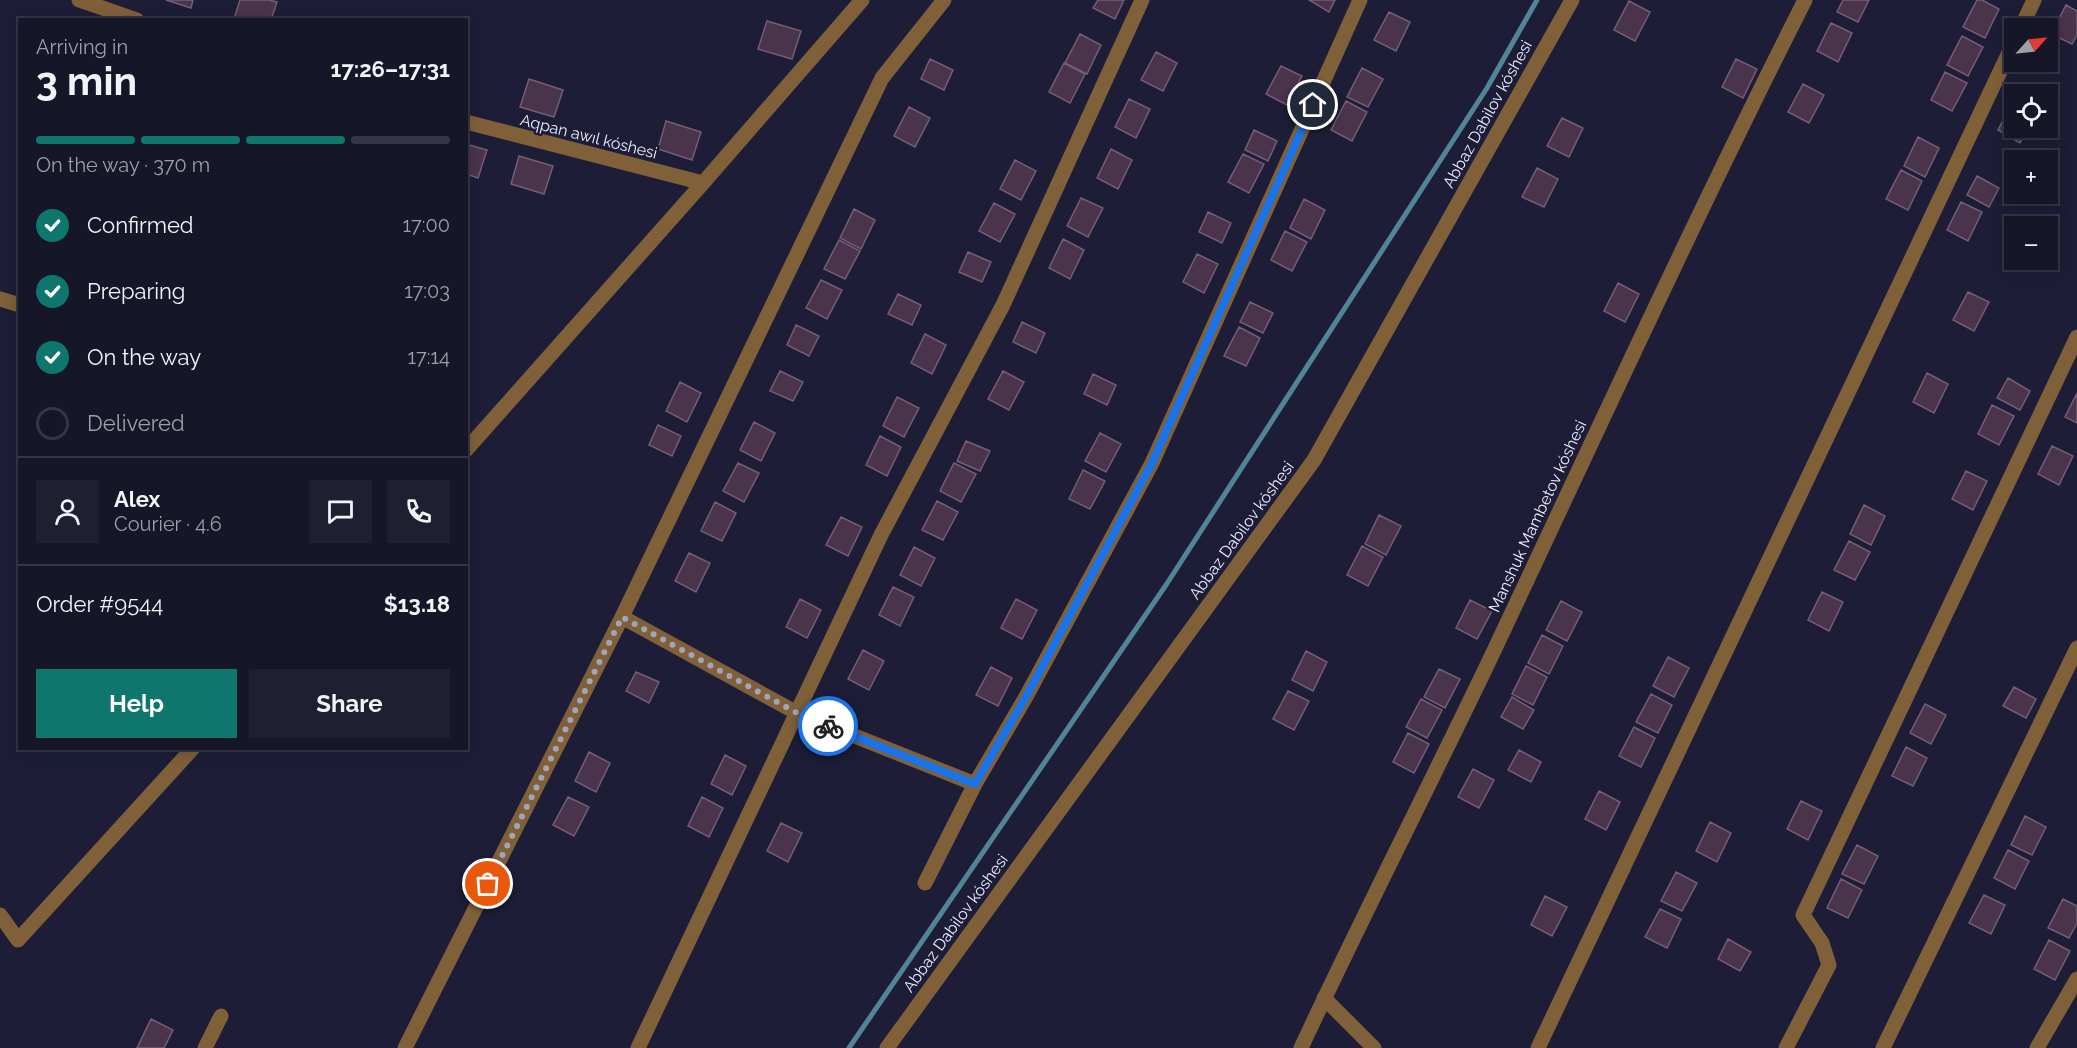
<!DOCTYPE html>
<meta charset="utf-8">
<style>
body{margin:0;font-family:Raleway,sans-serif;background:#1f1f31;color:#f1f3f6;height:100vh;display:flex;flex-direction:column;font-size:22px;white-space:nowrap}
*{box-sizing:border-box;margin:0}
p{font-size:20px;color:#9e9fa8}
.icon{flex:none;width:33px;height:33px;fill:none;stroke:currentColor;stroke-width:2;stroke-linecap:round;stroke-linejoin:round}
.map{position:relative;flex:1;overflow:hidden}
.details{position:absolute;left:18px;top:18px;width:450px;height:732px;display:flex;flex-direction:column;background:#161629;border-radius:0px;box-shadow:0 3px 15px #0003,0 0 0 2px #353546}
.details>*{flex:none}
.needle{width:39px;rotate:63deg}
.controls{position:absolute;left:2004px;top:18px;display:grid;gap:12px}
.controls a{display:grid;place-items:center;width:54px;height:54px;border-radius:0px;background:#161629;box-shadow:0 3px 15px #0003,0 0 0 2px #353546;font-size:30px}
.pin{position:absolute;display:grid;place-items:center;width:51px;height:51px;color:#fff;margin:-26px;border:3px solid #fff;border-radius:50%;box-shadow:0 2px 6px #0007}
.courier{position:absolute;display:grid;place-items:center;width:60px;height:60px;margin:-30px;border:4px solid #1a73e8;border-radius:50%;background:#fff;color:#222;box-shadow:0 2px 8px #0007}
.summary em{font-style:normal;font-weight:700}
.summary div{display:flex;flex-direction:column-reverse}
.summary{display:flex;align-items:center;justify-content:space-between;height:102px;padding:0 18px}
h1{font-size:39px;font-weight:700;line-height:45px}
.bar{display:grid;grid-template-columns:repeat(4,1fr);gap:9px 6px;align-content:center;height:72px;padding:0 18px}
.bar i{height:8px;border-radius:4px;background:#353546}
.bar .selected{background:#0f766e}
.bar p{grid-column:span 4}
.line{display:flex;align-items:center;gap:15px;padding:0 18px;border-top:2px solid #353546}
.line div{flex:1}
.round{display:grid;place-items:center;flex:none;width:63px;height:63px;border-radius:0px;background:#1f1f31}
ol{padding:0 18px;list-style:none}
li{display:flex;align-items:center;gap:18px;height:66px}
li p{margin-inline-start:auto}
li .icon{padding:6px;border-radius:50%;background:#0f766e;color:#fff;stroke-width:4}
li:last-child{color:#9e9fa8}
li i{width:33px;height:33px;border:3px solid #353546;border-radius:50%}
.cta{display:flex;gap:12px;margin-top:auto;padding:12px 18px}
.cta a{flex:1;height:69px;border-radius:0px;background:#0f766e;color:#fff;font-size:24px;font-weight:700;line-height:69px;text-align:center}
.cta a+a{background:#1f1f31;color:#f1f3f6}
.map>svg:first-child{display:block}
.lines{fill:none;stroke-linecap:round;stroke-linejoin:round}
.stream{stroke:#528497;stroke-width:5}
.building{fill:#4a344c;stroke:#745d76;stroke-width:1.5}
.minor{stroke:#7f6039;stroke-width:15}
.done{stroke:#a2a4b9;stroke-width:6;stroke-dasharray:0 10.8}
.route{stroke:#1a73e8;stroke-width:8}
.labels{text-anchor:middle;stroke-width:5;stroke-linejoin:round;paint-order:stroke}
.street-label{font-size:16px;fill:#eaecff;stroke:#1d1d37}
</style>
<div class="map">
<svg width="2077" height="1048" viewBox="0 0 2077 1048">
<rect width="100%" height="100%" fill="#1d1d37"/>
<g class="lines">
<path class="stream" d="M849,1048L1166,585L1487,88L1537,0"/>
</g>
<path class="building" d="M166,0H193L191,8Z
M240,0H269L277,2L271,20L234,19Z
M1098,0H1124L1115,19L1093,8Z
M1309,0H1335L1329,12Z
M1843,0H1869L1858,22L1837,12Z
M1977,0H1982L1999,9L1985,38L1963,27Z
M1629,1L1650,12L1635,41L1614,30Z
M2066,5L2077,11V35L2072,44L2051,34Z
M1389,12L1410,22L1396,51L1374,40Z
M767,21L801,31L792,59L758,49Z
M1831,23L1852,33L1838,62L1817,51Z
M1080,34L1101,45L1087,74L1065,63Z
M1962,36L1983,47L1968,76L1947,65Z
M1156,52L1177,63L1163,91L1141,80Z
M930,59L953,70L944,90L921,79Z
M1736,59L1757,69L1743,98L1722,87Z
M1064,63L1085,74L1070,103L1049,92Z
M1281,66L1302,76L1287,105L1266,94Z
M1362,68L1383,79L1368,107L1347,97Z
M1945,72L1967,83L1952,111L1931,100Z
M529,79L563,90L554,117L520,107Z
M1803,84L1824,95L1809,123L1788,112Z
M1129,99L1150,109L1136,138L1115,127Z
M1346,101L1367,112L1352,141L1331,130Z
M909,107L930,118L915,147L894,136Z
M2008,111L2014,114V128H2028L2020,143L1998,130Z
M1562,118L1583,128L1569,157L1547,146Z
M666,121L701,132L692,160L658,149Z
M1254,130L1277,141L1268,161L1245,150Z
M1918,137L1939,148L1925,177L1904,166Z
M466,144L487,150L478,178L466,174Z
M1111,149L1132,160L1118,189L1097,178Z
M1243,154L1264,164L1249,193L1228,182Z
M519,156L553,166L544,194L511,184Z
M1015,160L1036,171L1021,200L1000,189Z
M1537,168L1558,179L1544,207L1522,197Z
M1901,170L1922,181L1908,210L1886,199Z
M1977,176L1999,188L1989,207L1967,195Z
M1081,198L1103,208L1088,237L1067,226Z
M1304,199L1325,210L1311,239L1290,228Z
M1961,202L1982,212L1968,241L1947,230Z
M994,203L1015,214L1000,242L979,231Z
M854,209L875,220L861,249L840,238Z
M1208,212L1231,223L1222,243L1199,232Z
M1285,231L1307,242L1292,271L1271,260Z
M1063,239L1084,250L1070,279L1049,268Z
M839,240L860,251L845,279L824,269Z
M968,252L991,262L982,282L959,272Z
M1197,254L1218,264L1204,293L1183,282Z
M821,280L842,290L827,319L806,308Z
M1618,283L1639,294L1625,322L1604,311Z
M1968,292L1989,302L1974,331L1953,320Z
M898,294L921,305L912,325L888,314Z
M1250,302L1273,313L1263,333L1240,322Z
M1022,322L1045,333L1036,353L1013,342Z
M796,325L819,336L809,356L787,345Z
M1239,327L1260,338L1246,366L1224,356Z
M925,334L946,345L932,374L911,363Z
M780,371L803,382L793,401L770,391Z
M1003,371L1024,382L1009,410L988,399Z
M1927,373L1948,384L1934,413L1913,402Z
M1093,374L1116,385L1107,405L1084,394Z
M2008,378L2030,391L2020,410L1997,398Z
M680,382L701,393L687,422L666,411Z
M2077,393V423L2065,417Z
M897,397L919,408L904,437L883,426Z
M1992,405L2014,416L1999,445L1978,434Z
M754,422L775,433L761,461L740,450Z
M658,425L681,436L672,456L649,445Z
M1100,433L1121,444L1106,472L1085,461Z
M880,436L901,447L887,476L866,465Z
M966,441L990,451L980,471L957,461Z
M2052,446L2073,456L2059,485L2038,474Z
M738,463L759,473L744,502L723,491Z
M954,463L976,474L961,502L940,491Z
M1083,470L1105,481L1090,509L1069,499Z
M1966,471L1987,481L1973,510L1952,499Z
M937,501L958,512L943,540L922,530Z
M715,502L736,513L722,541L701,531Z
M1864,505L1885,516L1871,545L1850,534Z
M1379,515L1401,526L1386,555L1365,544Z
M841,517L862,527L848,556L826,545Z
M1849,541L1870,552L1855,580L1834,570Z
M1362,546L1383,557L1368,586L1347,575Z
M914,547L935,558L921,586L900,575Z
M689,553L710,563L696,592L675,581Z
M893,587L914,597L900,626L879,615Z
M1822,592L1843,602L1829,631L1808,620Z
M800,599L821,610L807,638L786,627Z
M1016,599L1037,610L1022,639L1001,628Z
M1470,600L1492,611L1477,639L1456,628Z
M1561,601L1582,612L1567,641L1546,630Z
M1542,635L1563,646L1549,674L1528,663Z
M863,650L884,661L869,690L848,679Z
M1306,651L1327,662L1313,691L1292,680Z
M1668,657L1689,668L1674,697L1653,686Z
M1526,666L1547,677L1533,705L1512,694Z
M991,667L1012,678L998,706L976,695Z
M1439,669L1460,679L1445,708L1424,697Z
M636,672L659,682L649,703L626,691Z
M2014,687L2036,699L2026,718L2003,706Z
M1288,691L1309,701L1294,730L1273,719Z
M1651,694L1672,705L1658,733L1636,722Z
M1512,697L1534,710L1523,729L1501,717Z
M1421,699L1442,710L1427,738L1406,727Z
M1925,704L1946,715L1931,744L1910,733Z
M1634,727L1655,738L1641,767L1619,756Z
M1408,733L1429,744L1414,773L1393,762Z
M1906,747L1927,758L1913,786L1892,776Z
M1519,750L1541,762L1531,782L1508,770Z
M589,752L610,763L596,792L575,781Z
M725,755L746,766L732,795L711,784Z
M1473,769L1494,780L1479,808L1458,797Z
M1599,791L1620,802L1606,830L1585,819Z
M568,797L589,807L574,836L553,825Z
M702,797L723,808L709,837L688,826Z
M1801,801L1822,811L1808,840L1787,829Z
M2025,816L2046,827L2032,855L2011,845Z
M1710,822L1731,833L1717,862L1696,851Z
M781,823L802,833L788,862L767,851Z
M1857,845L1878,856L1864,884L1842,874Z
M2008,850L2029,861L2015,889L1994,878Z
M1676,872L1697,883L1682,911L1661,901Z
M1841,879L1862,890L1848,918L1827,908Z
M1984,895L2005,905L1991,934L1969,923Z
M1545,896L1567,907L1552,936L1531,925Z
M2063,899L2077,906V923L2069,938L2048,928Z
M1660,909L1681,919L1667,948L1645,937Z
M1728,939L1751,952L1740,971L1718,959Z
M2049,940L2070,951L2055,980L2034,969Z
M151,1019L173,1030L164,1048H137Z"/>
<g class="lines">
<path class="minor" d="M79,0L137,20
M2021,28L2034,0
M466,122L703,183
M0,299L20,305
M466,450L703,183L862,0
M622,617L797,713L975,784
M925,883L975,784L1027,695L1152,463L1360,0
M0,915L18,940L193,748
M1324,998L1374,1048
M205,1048L221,1016
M405,1048L622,617L882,78L944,0
M638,1048L881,535L1003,305L1142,0
M887,1048L1314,460L1572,0
M1301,1048C1362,917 1428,789 1490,659C1594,439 1695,217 1805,0
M1538,1048L2014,42
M1786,1048L1829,965L1822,943L1803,915L2077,337
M1883,1048L2077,648
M2037,1048L2077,979"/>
</g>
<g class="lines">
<path class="done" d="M488,884L622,617L797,713L828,726"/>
<path class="route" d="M828,726L975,784L1027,695L1152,463L1313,105"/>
</g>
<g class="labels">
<g class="street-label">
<text transform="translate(1487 114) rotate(-61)" y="6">Abbaz Dabilov kóshesi</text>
<text transform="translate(589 136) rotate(14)" y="6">Aqpan awıl kóshesi</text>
<text transform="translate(1537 516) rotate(-65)" y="6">Manshuk Mambetov kóshesi</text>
<text transform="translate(1241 530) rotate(-54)" y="6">Abbaz Dabilov kóshesi</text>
<text transform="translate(955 923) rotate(-54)" y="6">Abbaz Dabilov kóshesi</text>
</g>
</g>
</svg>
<div class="controls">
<a><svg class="needle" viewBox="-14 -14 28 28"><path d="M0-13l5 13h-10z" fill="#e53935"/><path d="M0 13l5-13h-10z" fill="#9e9fa8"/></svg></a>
<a><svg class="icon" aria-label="locate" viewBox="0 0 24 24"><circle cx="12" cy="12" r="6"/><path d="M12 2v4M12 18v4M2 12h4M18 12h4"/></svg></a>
<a>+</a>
<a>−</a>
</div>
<div class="pin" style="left:488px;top:884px;background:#ea580c"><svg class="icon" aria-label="bag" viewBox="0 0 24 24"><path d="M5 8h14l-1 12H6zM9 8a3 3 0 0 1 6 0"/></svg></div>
<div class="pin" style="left:1313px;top:105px;background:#1f2937"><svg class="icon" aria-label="home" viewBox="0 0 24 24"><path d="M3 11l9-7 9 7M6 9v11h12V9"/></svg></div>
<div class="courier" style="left:828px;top:726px"><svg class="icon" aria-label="bike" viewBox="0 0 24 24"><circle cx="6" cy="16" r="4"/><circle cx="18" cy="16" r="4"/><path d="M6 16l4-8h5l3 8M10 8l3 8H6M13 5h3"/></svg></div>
<section class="details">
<div class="summary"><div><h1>3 min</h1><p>Arriving in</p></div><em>17:26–17:31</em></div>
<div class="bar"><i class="selected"></i><i class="selected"></i><i class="selected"></i><i></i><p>On the way · 370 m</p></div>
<ol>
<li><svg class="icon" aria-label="check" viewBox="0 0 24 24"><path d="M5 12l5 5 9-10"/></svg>Confirmed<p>17:00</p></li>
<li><svg class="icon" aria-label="check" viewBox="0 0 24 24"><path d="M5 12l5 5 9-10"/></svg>Preparing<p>17:03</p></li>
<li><svg class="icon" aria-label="check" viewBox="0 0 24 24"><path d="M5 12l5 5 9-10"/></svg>On the way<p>17:14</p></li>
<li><i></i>Delivered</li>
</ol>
<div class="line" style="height:108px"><a class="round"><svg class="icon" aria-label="person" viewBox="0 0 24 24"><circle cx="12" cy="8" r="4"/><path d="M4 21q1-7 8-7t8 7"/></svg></a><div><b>Alex</b><p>Courier · 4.6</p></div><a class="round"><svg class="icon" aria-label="chat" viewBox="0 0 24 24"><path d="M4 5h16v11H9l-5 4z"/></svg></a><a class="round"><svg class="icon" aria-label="phone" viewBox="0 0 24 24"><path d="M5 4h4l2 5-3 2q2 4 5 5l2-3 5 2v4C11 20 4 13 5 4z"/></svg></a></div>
<div class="line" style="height:78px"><div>Order #9544</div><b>$13.18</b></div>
<div class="cta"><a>Help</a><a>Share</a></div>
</section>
</div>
